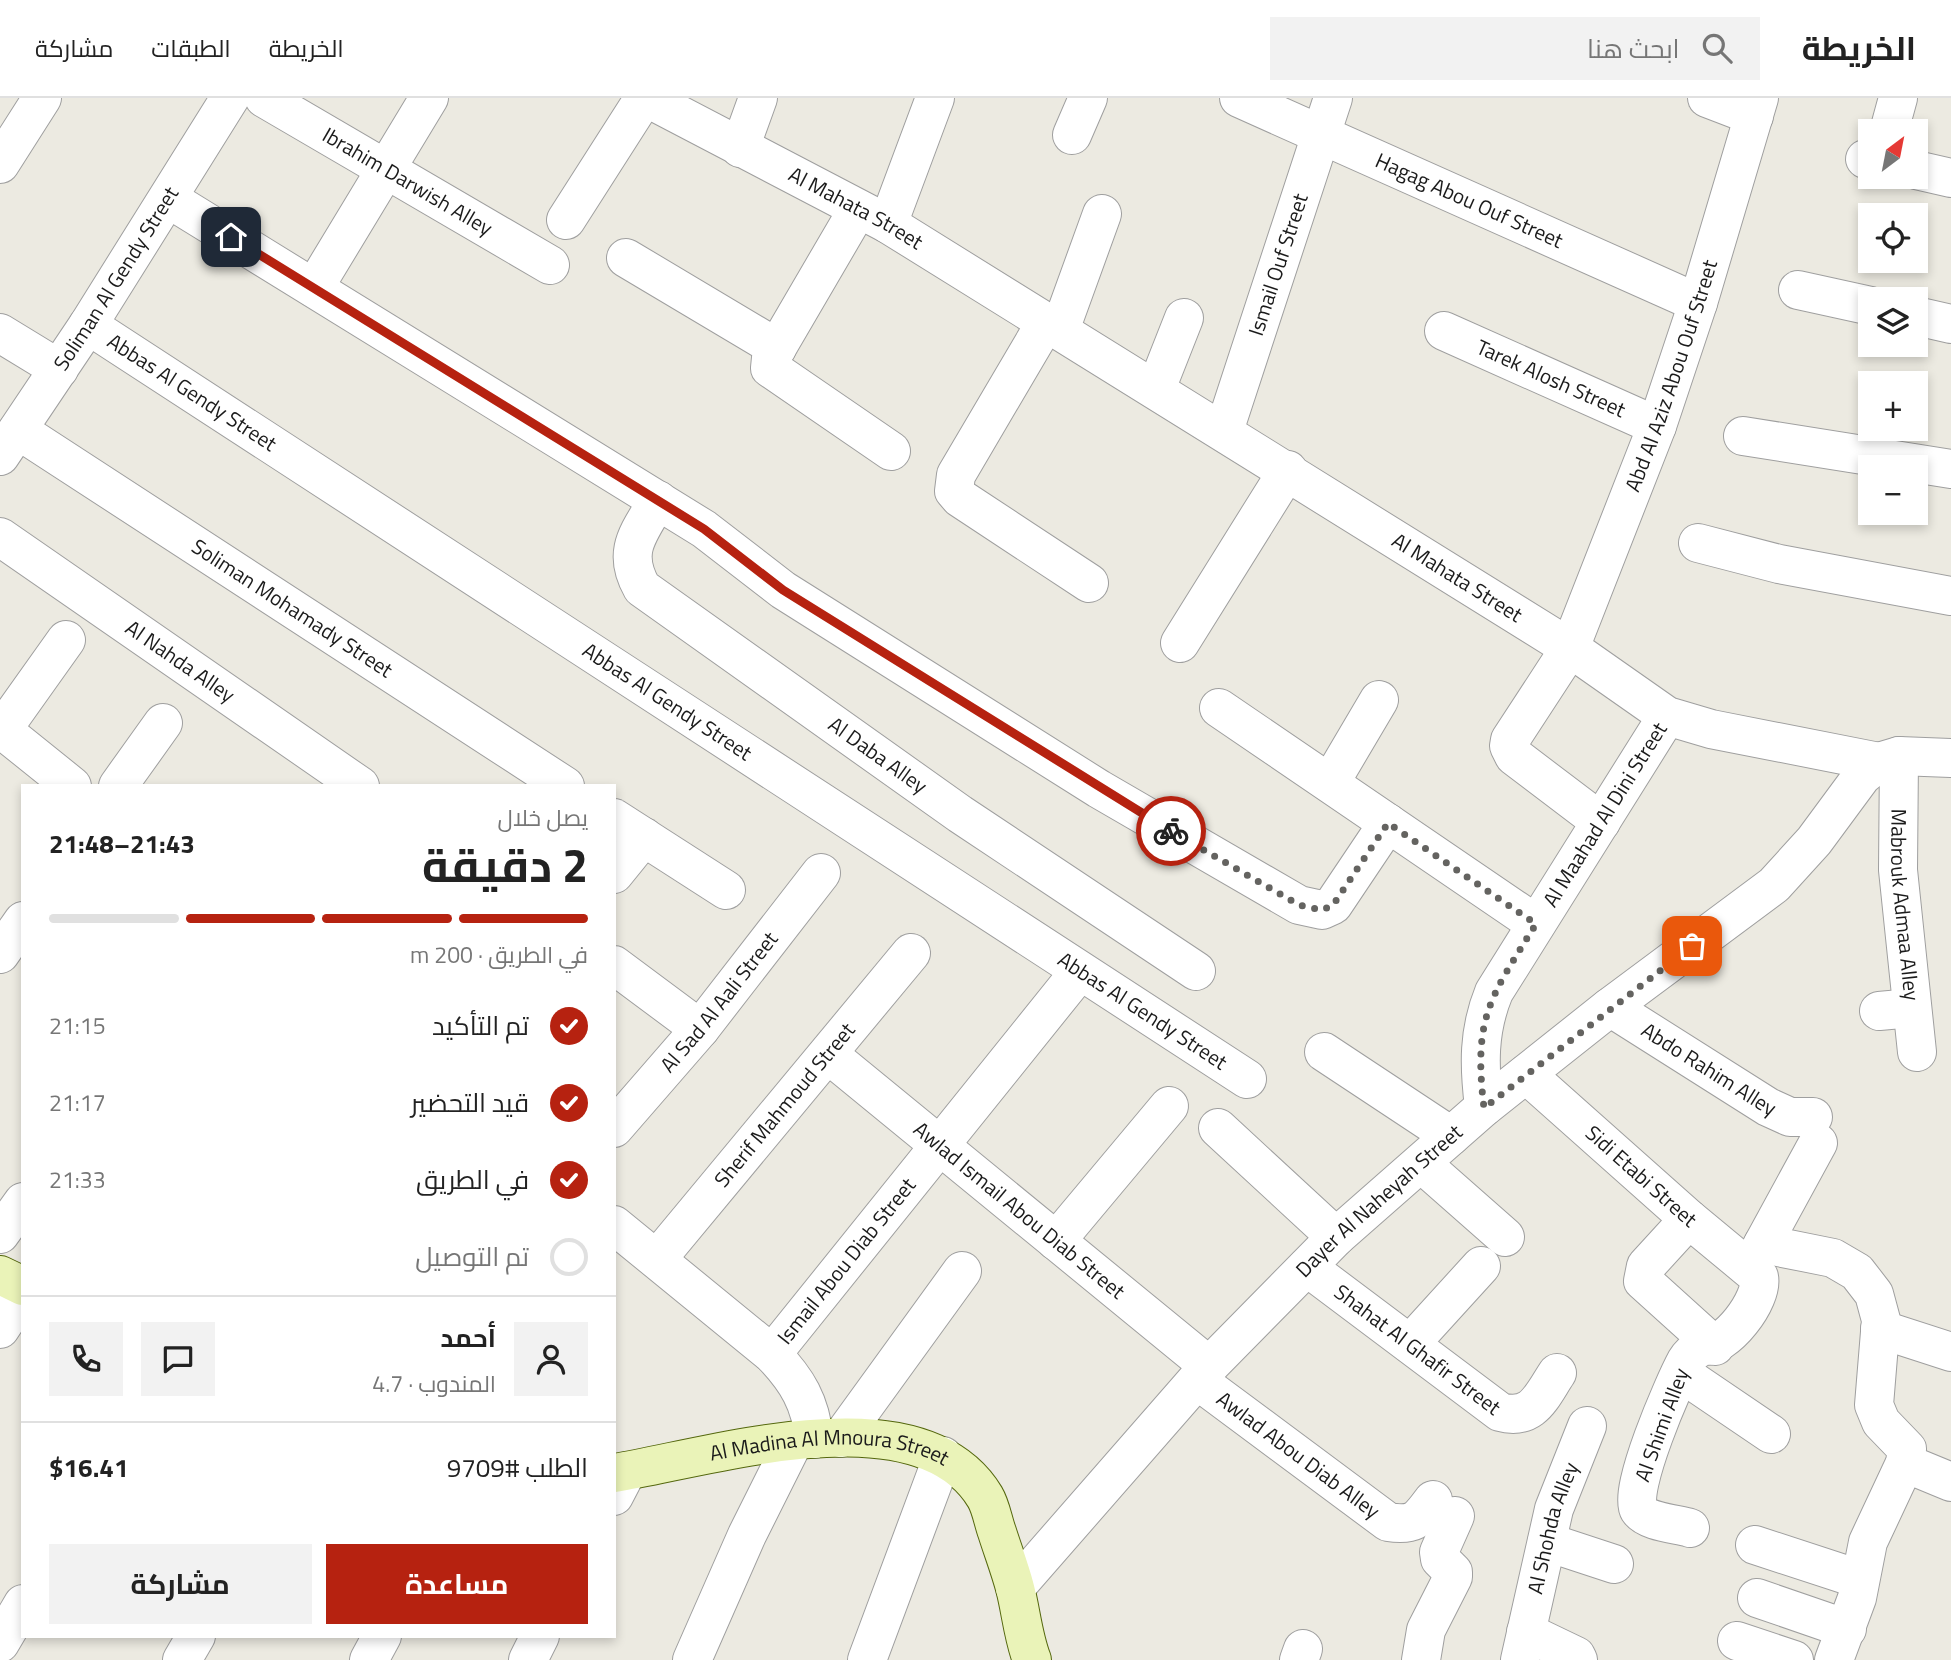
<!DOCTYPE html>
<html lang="ar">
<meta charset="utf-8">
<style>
body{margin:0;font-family:"Titillium Web",Cairo,sans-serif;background:#f2f2f2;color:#222;direction:rtl;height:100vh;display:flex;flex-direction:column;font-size:26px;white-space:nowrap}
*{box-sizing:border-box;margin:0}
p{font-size:23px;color:#767676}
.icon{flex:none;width:38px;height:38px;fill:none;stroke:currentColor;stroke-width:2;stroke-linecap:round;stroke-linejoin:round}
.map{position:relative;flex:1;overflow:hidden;direction:ltr}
.details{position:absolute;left:21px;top:686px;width:595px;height:854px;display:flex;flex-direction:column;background:#fff;border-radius:0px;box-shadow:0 4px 10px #0003;direction:rtl}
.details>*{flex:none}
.needle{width:46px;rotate:32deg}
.controls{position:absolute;left:1858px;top:21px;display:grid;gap:14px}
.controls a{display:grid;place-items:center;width:70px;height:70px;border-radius:0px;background:#fff;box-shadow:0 4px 10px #0003;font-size:35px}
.pin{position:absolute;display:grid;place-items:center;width:60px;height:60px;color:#fff;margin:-30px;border-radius:14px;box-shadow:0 4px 10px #0006}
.courier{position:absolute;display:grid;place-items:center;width:70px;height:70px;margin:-35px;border:5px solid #b62210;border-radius:50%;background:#fff;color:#222;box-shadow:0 2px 9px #0007}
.head em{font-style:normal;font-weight:700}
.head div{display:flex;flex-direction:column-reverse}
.head{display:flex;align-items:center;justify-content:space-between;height:119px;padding:0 28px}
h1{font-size:46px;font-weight:700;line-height:52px}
.bar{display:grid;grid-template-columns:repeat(4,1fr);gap:10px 7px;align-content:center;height:84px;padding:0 28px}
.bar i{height:9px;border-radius:5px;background:#e0e0e0}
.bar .selected{background:#b62210}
.bar p{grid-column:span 4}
.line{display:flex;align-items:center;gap:18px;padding:0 28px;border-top:2px solid #e0e0e0}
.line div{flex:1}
.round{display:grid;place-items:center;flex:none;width:74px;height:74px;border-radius:0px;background:#f2f2f2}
ol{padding:0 28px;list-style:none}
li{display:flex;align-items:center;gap:21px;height:77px}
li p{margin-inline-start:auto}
li .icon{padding:7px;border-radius:50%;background:#b62210;color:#fff;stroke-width:4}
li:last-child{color:#767676}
li i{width:38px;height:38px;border:4px solid #e0e0e0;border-radius:50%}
.cta{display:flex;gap:14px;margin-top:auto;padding:14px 28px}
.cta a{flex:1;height:80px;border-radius:0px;background:#b62210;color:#fff;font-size:28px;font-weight:700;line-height:80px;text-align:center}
.cta a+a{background:#f2f2f2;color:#222}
header{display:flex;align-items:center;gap:42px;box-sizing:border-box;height:98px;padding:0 35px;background:#fff;border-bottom:2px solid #e0e0e0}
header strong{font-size:33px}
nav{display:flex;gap:38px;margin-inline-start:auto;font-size:24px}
.search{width:490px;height:63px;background:#f2f2f2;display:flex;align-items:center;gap:18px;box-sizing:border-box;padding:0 24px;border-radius:0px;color:#767676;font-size:26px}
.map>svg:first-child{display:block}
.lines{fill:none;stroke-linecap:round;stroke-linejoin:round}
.street-casing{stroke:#9f9f9f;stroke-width:40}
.secondary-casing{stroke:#54670d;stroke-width:40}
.street{stroke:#fff;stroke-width:38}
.secondary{stroke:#eaf3b8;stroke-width:38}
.done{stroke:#646360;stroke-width:7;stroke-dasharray:0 12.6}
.route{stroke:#b62210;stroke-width:9}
.labels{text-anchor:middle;stroke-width:5;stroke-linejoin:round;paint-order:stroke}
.street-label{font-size:21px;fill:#1b1b1b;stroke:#fff}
</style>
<header>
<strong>الخريطة</strong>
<div class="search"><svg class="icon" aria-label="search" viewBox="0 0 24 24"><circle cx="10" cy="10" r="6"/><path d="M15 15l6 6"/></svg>ابحث هنا</div>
<nav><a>الخريطة</a><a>الطبقات</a><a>مشاركة</a></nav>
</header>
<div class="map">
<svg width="1951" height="1562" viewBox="0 0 1951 1562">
<rect width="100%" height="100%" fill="#eceae1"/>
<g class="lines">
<g class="street-casing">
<g id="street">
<path id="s1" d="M264,0L550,167"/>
<path id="s2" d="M647,0L888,126L1570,550L1667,618L1711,631L1879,664"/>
<path id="s3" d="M1239,0L1698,205"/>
<path d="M1707,0L1754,18"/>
<path d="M1889,33L1898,0"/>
<path d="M1072,37L1088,0"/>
<path d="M740,50L758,0"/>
<path d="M1865,61L1871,62"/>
<path d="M0,66L42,0"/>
<path d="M1916,72L1951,80"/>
<path d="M169,101L704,431L783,492L1099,691L1299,807L1322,812L1333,807L1388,725"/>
<path d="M858,111L771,260L770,270L891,353"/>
<path d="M566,122L644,0"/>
<path d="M888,126L935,0"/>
<path d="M626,160L777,250"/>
<path d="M314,190L429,0"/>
<path d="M1798,192L1871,208"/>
<path d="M1916,218L1951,226"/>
<path d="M1046,224L956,377L954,393L960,400L1089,485"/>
<path id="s4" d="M88,227L1247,981"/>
<path d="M1060,232L1102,116"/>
<path id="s5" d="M1444,233L1657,328"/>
<path d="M0,235L59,271"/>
<path d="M1156,291L1184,220"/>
<path id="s6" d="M18,332L565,688"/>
<path id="s7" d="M1224,333L1333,0"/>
<path d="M1743,338L1951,371"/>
<path id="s8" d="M0,358L88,227L230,0"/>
<path id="s9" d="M658,402C639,435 621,453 642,490L960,716L1196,873"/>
<path id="s10" d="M0,439L360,688"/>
<path d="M1698,445L1779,466L1951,498"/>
<path d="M1180,545L1288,372"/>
<path d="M1219,610L1536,826"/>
<path d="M0,630L72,688"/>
<path d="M2,632L66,542"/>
<path id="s11" d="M1899,658L1898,772L1917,954"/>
<path d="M1330,685L1379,602"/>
<path d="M118,688L163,625"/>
<path d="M614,720L726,792"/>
<path id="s12" d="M1601,724L1514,658L1509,648L1510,642L1570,550L1657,328L1698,205L1759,0"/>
<path d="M614,776L644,739"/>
<path d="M0,856L23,823"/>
<path d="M614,867L700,931"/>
<path id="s13" d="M1610,909L1768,1009L1790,1019H1813"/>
<path d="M1879,913L1912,910"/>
<path d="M1324,954L1451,1038"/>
<path id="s14" d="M828,956L1209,1268"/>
<path id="s15" d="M1526,976L1689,1121L1759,1179C1764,1201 1725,1252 1702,1248C1695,1252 1690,1256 1686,1263C1674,1285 1627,1393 1639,1412C1647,1424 1677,1426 1690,1430"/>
<path id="s16" d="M1484,1009C1479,968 1478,933 1494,894L1667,618"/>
<path id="s17" d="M614,1030L700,931L821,775"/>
<path d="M1218,1030L1336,1139"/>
<path d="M1421,1065L1505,1139"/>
<path d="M1689,1121L1646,1168L1643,1183L1715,1248"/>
<path d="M614,1127L772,1256C797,1282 811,1305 814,1341"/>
<path d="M0,1136L23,1104"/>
<path d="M1056,1143L1169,1008"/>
<path d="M1763,1146L1833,1160L1857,1174L1874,1196L1881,1222L1874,1307L1881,1324L1907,1351L1905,1365L1868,1444L1857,1500L1834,1562"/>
<path id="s18" d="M657,1161L911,855"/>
<path d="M1752,1166L1818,1045"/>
<path id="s19" d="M1307,1169L1500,1314C1533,1323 1541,1299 1557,1275"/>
<path d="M0,1231L23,1196"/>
<path d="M1880,1231L1951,1254"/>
<path d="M1410,1246L1481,1168"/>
<path id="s20" d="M772,1256L1080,873"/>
<path d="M1681,1275L1771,1336"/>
<path id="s21" d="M1197,1282L1388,1424C1415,1428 1418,1422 1433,1402"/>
<path d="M841,1340L962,1173"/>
<path d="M1905,1365L1951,1384"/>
<path d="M614,1398L627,1373"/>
<path d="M1547,1444L1614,1466"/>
<path d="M1755,1447L1859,1481"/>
<path id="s22" d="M1015,1490L1209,1268L1336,1139L1484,1009L1610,909L1774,787L1814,743L1862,678L1879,664L1899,658L1951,660"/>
<path d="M1757,1500L1847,1531"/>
<path d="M1526,1534L1576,1558L1578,1562"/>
<path d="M1737,1543L1794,1562"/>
<path d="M0,1545L23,1506"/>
<path d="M182,1562L196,1538"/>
<path d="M369,1562L382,1538"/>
<path d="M528,1562L540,1538"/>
<path d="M692,1562L747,1437L794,1343"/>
<path d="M867,1562L943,1358"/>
<path d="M1299,1562L1303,1551"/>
<path d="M1421,1562L1426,1532L1453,1479V1474L1440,1461L1439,1454L1455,1418"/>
<path id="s23" d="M1520,1562L1554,1411L1587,1328"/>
</g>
</g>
<g class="secondary-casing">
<g id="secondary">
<path d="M0,1177L23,1188"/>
<path id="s24" d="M614,1375C713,1359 920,1292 985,1399C991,1409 993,1423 997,1434C1003,1453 1010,1471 1015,1490C1021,1513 1023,1539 1032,1562"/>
</g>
</g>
<use href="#street" class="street"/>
<use href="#secondary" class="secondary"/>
</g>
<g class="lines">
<path class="done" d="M1171,733L1299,807L1322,812L1333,807L1388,725L1536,826C1490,900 1473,919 1484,1010L1692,848"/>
<path class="route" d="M231,139L704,431L783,492L1171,733"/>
</g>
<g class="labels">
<g class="street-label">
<text dy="7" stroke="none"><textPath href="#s1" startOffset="166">Ibrahim Darwish Alley</textPath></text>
<text dy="7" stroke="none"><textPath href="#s3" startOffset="252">Hagag Abou Ouf Street</textPath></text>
<text dy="7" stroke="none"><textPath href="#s2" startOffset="236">Al Mahata Street</textPath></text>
<text dy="7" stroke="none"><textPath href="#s7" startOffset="175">Ismail Ouf Street</textPath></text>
<text dy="7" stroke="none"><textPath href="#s8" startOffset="212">Soliman Al Gendy Street</textPath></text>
<text dy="7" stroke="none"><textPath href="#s12" startOffset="527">Abd Al Aziz Abou Ouf Street</textPath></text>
<text dy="7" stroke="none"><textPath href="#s5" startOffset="117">Tarek Alosh Street</textPath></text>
<text dy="7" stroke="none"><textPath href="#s4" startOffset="124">Abbas Al Gendy Street</textPath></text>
<text dy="7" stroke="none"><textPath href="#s2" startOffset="942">Al Mahata Street</textPath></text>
<text dy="7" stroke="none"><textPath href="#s6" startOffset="327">Soliman Mohamady Street</textPath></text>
<text dy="7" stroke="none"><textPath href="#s10" startOffset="219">Al Nahda Alley</textPath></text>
<text dy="7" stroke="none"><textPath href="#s4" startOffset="691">Abbas Al Gendy Street</textPath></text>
<text dy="7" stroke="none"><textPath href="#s9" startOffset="385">Al Daba Alley</textPath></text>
<text dy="7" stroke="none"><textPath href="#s16" startOffset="326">Al Maahad Al Dini Street</textPath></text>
<text dy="7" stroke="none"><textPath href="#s11" startOffset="149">Mabrouk Admaa Alley</textPath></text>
<text dy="7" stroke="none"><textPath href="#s17" startOffset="164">Al Sad Al Aali Street</textPath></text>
<text dy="7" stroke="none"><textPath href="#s4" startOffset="1258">Abbas Al Gendy Street</textPath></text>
<text dy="7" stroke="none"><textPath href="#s13" startOffset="117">Abdo Rahim Alley</textPath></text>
<text dy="7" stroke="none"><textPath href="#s18" startOffset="200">Sherif Mahmoud Street</textPath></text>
<text dy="7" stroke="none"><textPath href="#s15" startOffset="154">Sidi Etabi Street</textPath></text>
<text dy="7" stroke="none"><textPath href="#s22" startOffset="532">Dayer Al Naheyah Street</textPath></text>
<text dy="7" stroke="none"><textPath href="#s14" startOffset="247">Awlad Ismail Abou Diab Street</textPath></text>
<text dy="7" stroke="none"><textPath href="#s20" startOffset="119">Ismail Abou Diab Street</textPath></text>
<text dy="7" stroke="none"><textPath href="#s19" startOffset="138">Shahat Al Ghafir Street</textPath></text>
<text transform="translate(1662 1327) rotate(-70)" y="7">Al Shimi Alley</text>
<text dy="7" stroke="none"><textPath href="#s21" startOffset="126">Awlad Abou Diab Alley</textPath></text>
<text dy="7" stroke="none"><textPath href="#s24" startOffset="219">Al Madina Al Mnoura Street</textPath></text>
<text dy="7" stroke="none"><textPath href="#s23" startOffset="136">Al Shohda Alley</textPath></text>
</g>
</g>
</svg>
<div class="controls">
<a><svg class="needle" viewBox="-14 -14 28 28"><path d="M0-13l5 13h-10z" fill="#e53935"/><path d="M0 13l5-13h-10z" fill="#767676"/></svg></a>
<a><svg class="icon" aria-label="locate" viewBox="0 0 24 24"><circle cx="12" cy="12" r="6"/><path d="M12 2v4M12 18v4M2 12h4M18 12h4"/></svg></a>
<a><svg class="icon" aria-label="layers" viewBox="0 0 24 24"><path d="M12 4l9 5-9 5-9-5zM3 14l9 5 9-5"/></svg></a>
<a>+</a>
<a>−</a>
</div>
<div class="pin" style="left:1692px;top:848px;background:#ea580c"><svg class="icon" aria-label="bag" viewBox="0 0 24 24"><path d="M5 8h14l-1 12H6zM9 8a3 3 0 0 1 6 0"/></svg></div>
<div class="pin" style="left:231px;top:139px;background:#1f2937"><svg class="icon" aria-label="home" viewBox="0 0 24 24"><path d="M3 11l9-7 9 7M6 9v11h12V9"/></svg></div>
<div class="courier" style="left:1171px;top:733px"><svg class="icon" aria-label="bike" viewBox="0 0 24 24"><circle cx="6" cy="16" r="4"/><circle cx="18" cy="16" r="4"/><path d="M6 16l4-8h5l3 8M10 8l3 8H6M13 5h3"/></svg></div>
<section class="details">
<div class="head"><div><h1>2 دقيقة</h1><p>يصل خلال</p></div><em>21:43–21:48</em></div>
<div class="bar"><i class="selected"></i><i class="selected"></i><i class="selected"></i><i></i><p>في الطريق · 200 m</p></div>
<ol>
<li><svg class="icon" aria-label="check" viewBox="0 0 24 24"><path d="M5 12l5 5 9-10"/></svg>تم التأكيد<p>21:15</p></li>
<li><svg class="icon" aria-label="check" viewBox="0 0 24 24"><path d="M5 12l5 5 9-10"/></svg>قيد التحضير<p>21:17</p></li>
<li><svg class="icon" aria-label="check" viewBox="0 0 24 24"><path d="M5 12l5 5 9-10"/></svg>في الطريق<p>21:33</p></li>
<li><i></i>تم التوصيل</li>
</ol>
<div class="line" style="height:126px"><a class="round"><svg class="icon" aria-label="person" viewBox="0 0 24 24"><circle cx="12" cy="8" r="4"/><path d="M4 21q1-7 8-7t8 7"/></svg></a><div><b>أحمد</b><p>المندوب · 4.7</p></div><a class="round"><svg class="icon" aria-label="chat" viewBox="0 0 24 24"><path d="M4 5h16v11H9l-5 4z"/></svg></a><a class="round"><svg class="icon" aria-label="phone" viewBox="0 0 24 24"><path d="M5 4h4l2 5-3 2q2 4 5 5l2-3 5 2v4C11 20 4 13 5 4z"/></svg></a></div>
<div class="line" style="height:91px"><div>الطلب #9709</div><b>$16.41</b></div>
<div class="cta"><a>مساعدة</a><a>مشاركة</a></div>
</section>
</div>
